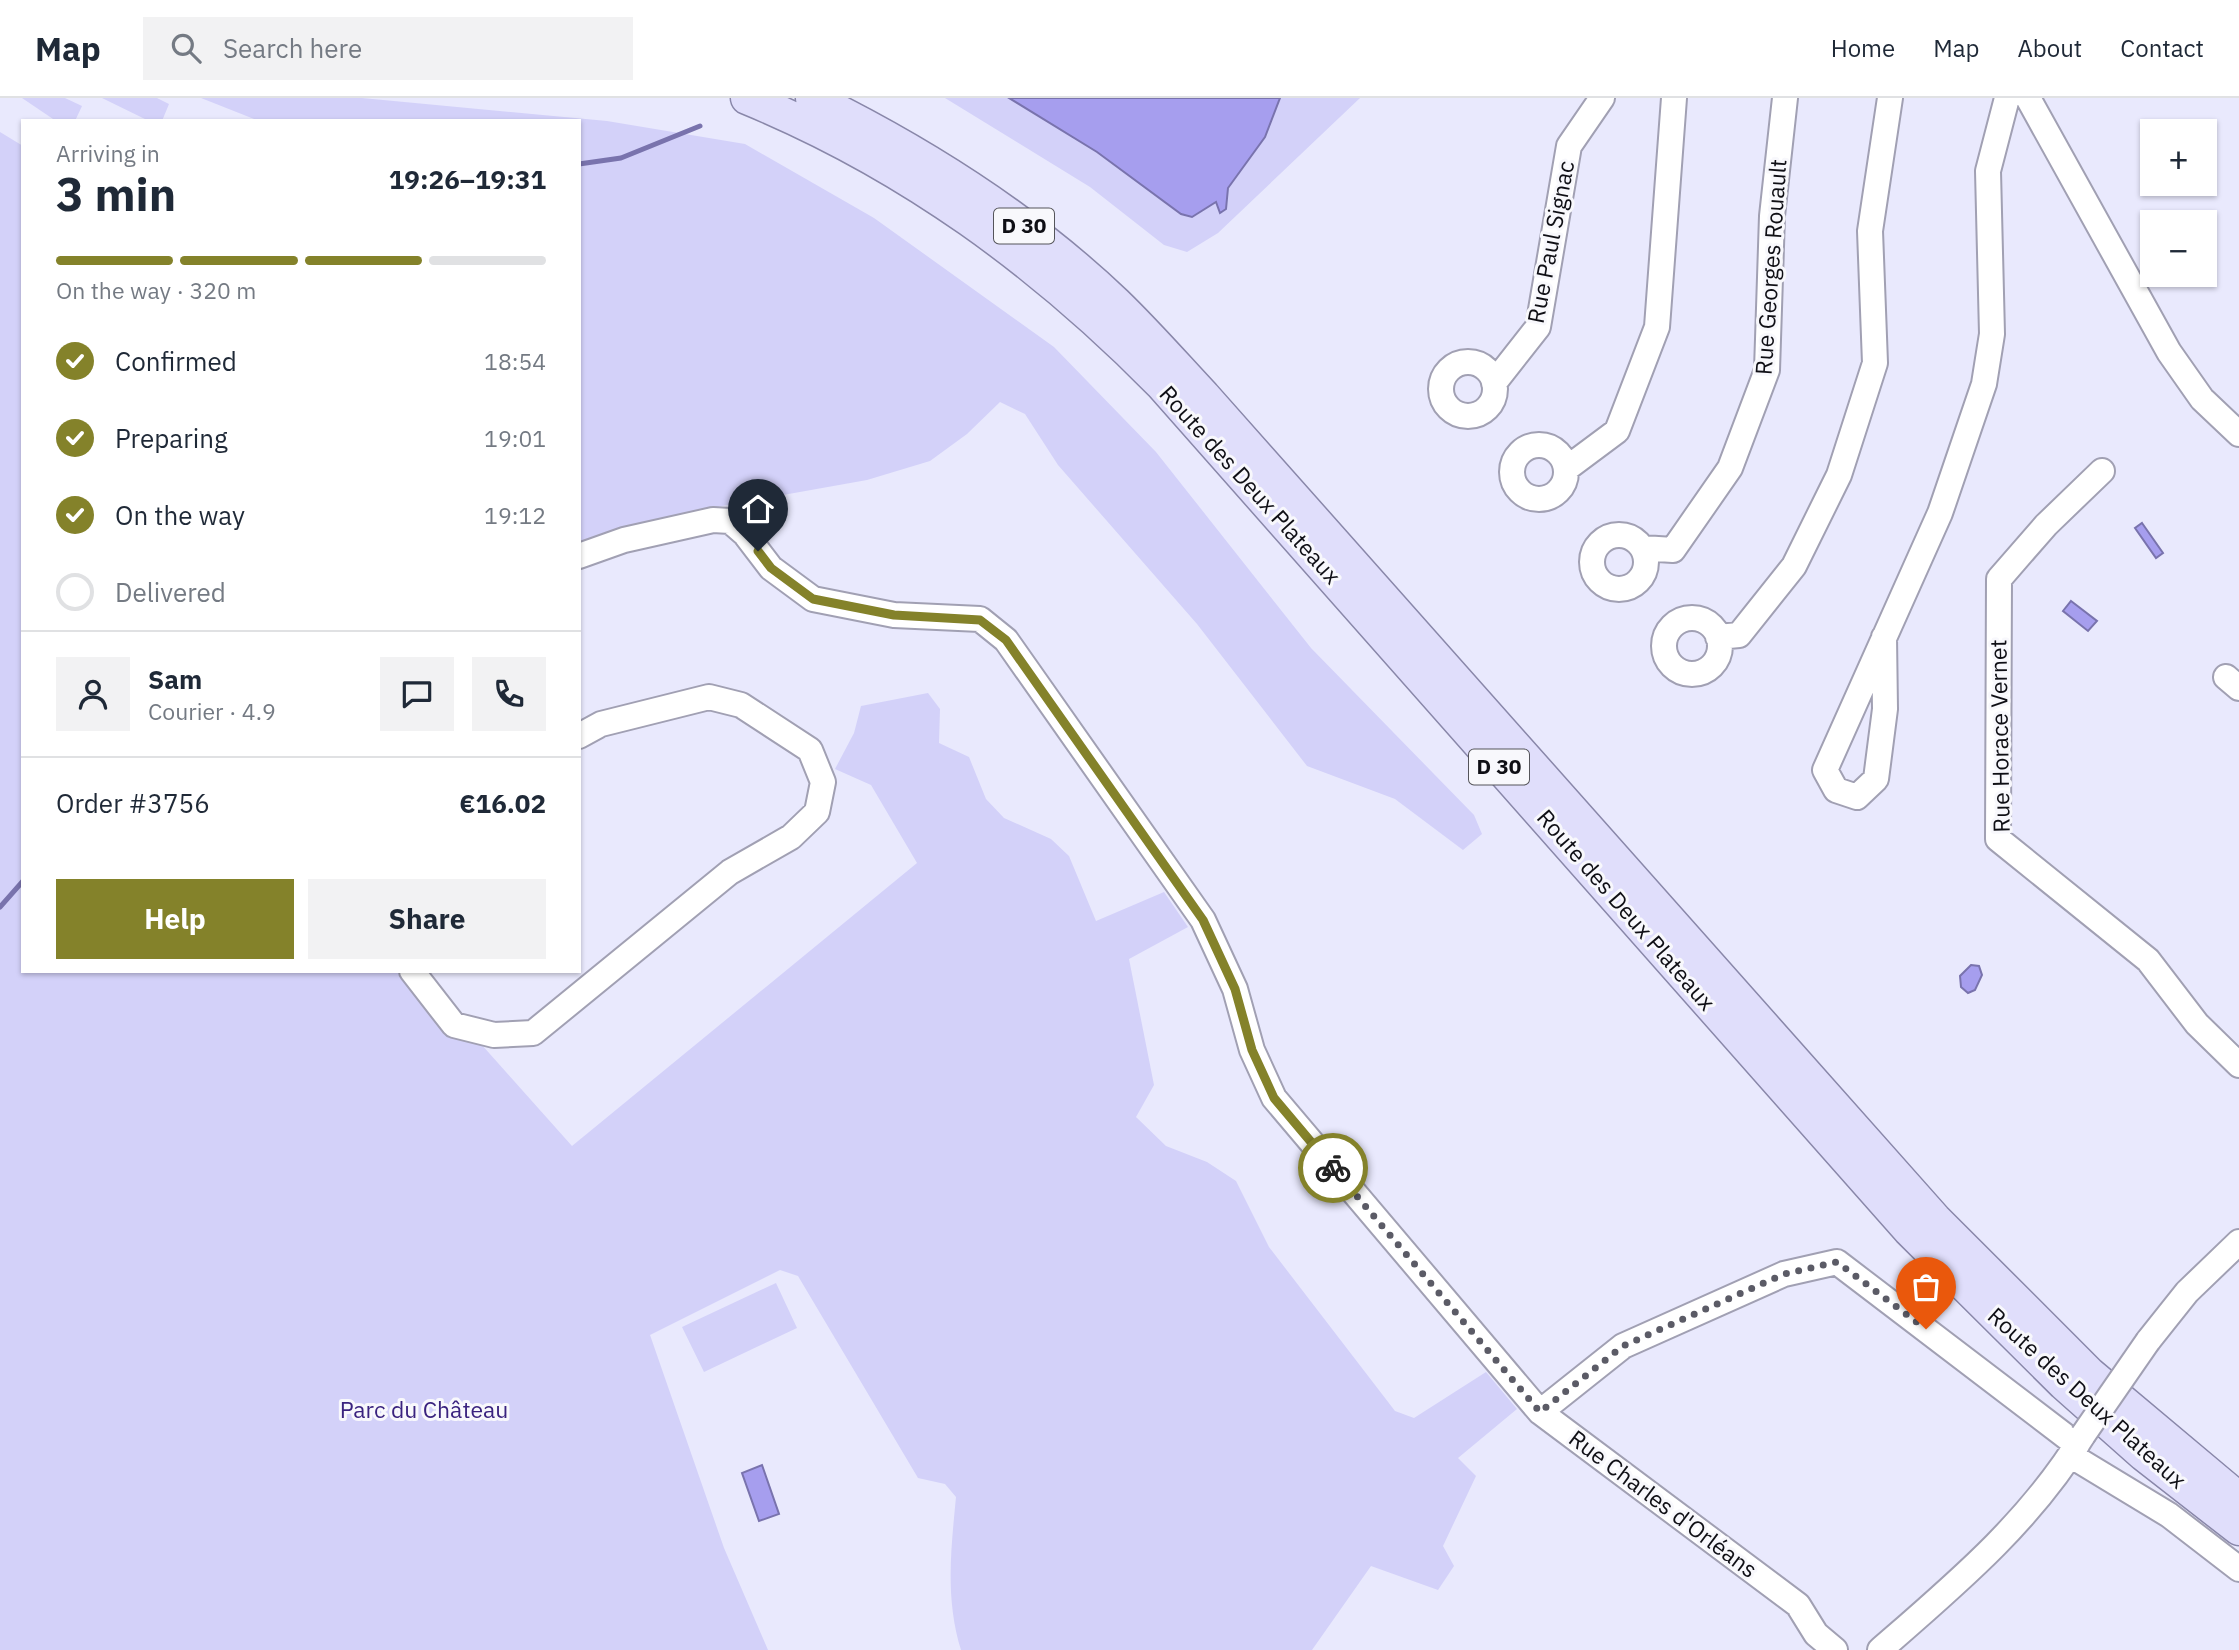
<!DOCTYPE html>
<meta charset="utf-8">
<style>
body{margin:0;font-family:"IBM Plex Sans",sans-serif;background:#f2f2f3;color:#1f2937;height:100vh;display:flex;flex-direction:column;font-size:26px;white-space:nowrap}
*{box-sizing:border-box;margin:0}
p{font-size:23px;color:#747a83}
.icon{flex:none;width:38px;height:38px;fill:none;stroke:currentColor;stroke-width:2;stroke-linecap:round;stroke-linejoin:round}
.map{position:relative;flex:1;overflow:hidden}
.sheet{position:absolute;left:21px;top:21px;width:560px;height:854px;display:flex;flex-direction:column;background:#fff;border-radius:0px;box-shadow:0 2px 5px #0004}
.sheet>*{flex:none}
.controls{position:absolute;left:2140px;top:21px;display:grid;gap:14px}
.controls a{display:grid;place-items:center;width:77px;height:77px;border-radius:0px;background:#fff;box-shadow:0 2px 5px #0004;font-size:35px}
.pin{position:absolute;display:grid;place-items:center;width:60px;height:60px;color:#fff;margin:-72px -30px;border-radius:50% 50% 50% 0;rotate:-45deg;box-shadow:0 0 7px #0007}
.pin .icon{rotate:45deg}
.courier{position:absolute;display:grid;place-items:center;width:70px;height:70px;margin:-35px;border:5px solid #84822a;border-radius:50%;background:#fff;color:#222;box-shadow:0 2px 9px #0007}
.summary em{font-style:normal;font-weight:700}
.summary div{display:flex;flex-direction:column-reverse}
.summary{display:flex;align-items:center;justify-content:space-between;height:119px;padding:0 35px}
h1{font-size:46px;font-weight:700;line-height:52px}
.bar{display:grid;grid-template-columns:repeat(4,1fr);gap:10px 7px;align-content:center;height:84px;padding:0 35px}
.bar i{height:9px;border-radius:5px;background:#e0e1e3}
.bar .on{background:#84822a}
.bar p{grid-column:span 4}
.line{display:flex;align-items:center;gap:18px;padding:0 35px;border-top:2px solid #e0e1e3}
.line div{flex:1}
.round{display:grid;place-items:center;flex:none;width:74px;height:74px;border-radius:0px;background:#f2f2f3}
ol{padding:0 35px;list-style:none}
li{display:flex;align-items:center;gap:21px;height:77px}
li p{margin-inline-start:auto}
li .icon{padding:7px;border-radius:50%;background:#84822a;color:#fff;stroke-width:4}
li:last-child{color:#747a83}
li i{width:38px;height:38px;border:4px solid #e0e1e3;border-radius:50%}
.primary-button{display:flex;gap:14px;margin-top:auto;padding:14px 35px}
.primary-button a{flex:1;height:80px;border-radius:0px;background:#84822a;color:#fff;font-size:28px;font-weight:700;line-height:80px;text-align:center}
.primary-button a+a{background:#f2f2f3;color:#1f2937}
header{display:flex;align-items:center;gap:42px;box-sizing:border-box;height:98px;padding:0 35px;background:#fff;border-bottom:2px solid #e0e1e3}
header strong{font-size:33px}
nav{display:flex;gap:38px;margin-inline-start:auto;font-size:24px}
.search{width:490px;height:63px;background:#f2f2f3;display:flex;align-items:center;gap:18px;box-sizing:border-box;padding:0 24px;border-radius:0px;color:#747a83;font-size:26px}
.map>svg:first-child{display:block}
.green{fill:#d3d1f9}
.water{fill:#a69eee;stroke:#7973ad;stroke-width:2}
.lines{fill:none;stroke-linecap:round;stroke-linejoin:round}
.stream{stroke:#7973ad;stroke-width:5}
.minor-casing{stroke:#a1a0b3;stroke-width:28}
.major-casing{stroke:#8987a9;stroke-width:35}
.minor{stroke:#fff;stroke-width:24}
.major{stroke:#e0defb;stroke-width:32}
.minor-bridge-casing{stroke:#a1a0b3;stroke-width:28;stroke-linecap:butt}
.minor-bridge{stroke:#fff;stroke-width:24}
.done{stroke:#5b5b66;stroke-width:7;stroke-dasharray:0 12.6}
.route{stroke:#84822a;stroke-width:9}
.labels{text-anchor:middle;stroke-width:6;stroke-linejoin:round;paint-order:stroke}
.shield{fill:#f8f8fc;stroke:#55555a;stroke-width:2}
.shield-label{font-size:21px;font-weight:bold;fill:#0f0f15}
.street-label{font-size:23px;fill:#0f0f15;stroke:#f8f8fc}
.park-label{font-size:23px;fill:#3a237f;stroke:#f8f8fc}
</style>
<header>
<strong>Map</strong>
<div class="search"><svg class="icon" aria-label="search" viewBox="0 0 24 24"><circle cx="10" cy="10" r="6"/><path d="M15 15l6 6"/></svg>Search here</div>
<nav><a>Home</a><a>Map</a><a>About</a><a>Contact</a></nav>
</header>
<div class="map">
<svg width="2239" height="1552" viewBox="0 0 2239 1552">
<rect width="100%" height="100%" fill="#e9e9fd"/>
<path class="green" d="M22,0H65L82,8L75,23H56Z
M102,0H157L169,6L162,23H149Z
M201,0H362L607,23L745,46L874,120L1054,249L1156,354L1311,550L1474,717L1482,736L1463,752L1395,701L1307,668L1197,526L1058,367L1025,316L1000,304L967,336L930,363L867,382L722,408L579,449V23H259Z
M945,0H1009L1097,54L1181,116L1226,98L1228,90L1265,39L1280,0H1360L1218,135L1187,154L1164,147L1090,89Z
M0,34L23,48V873H416L572,1048L917,765L871,687L835,671L854,635L861,608L928,595L940,611L939,645L969,659L986,701L1004,720L1051,741L1069,758L1096,823L1164,794L1188,829L1129,861L1154,987L1136,1019L1166,1048L1207,1064L1236,1083L1269,1149L1395,1313L1414,1320L1486,1274L1517,1311L1458,1360L1476,1378L1443,1448L1454,1468L1438,1492L1371,1468L1312,1552H961C945,1500 951,1452 956,1399L945,1386L918,1380L798,1178L780,1172L650,1237L724,1450L768,1552H0Z
M776,1185L797,1230L704,1274L682,1229Z"/>
<path class="water" d="M1009,0H1280L1265,39L1228,90L1226,111L1220,115L1216,104L1192,119L1181,116L1097,54Z
M2142,425L2163,455L2156,460L2135,430Z
M2071,503L2097,523L2088,533L2063,513Z
M1971,867L1979,868L1982,877L1975,892L1968,895L1961,889L1960,878Z
M762,1367L779,1416L759,1423L742,1375Z"/>
<g class="lines">
<path class="stream" d="M579,66L621,60L700,28
M0,809L23,783"/>
<g class="minor-casing">
<path id="minor" d="M2028,0L2169,254L2202,301L2239,336
M1441 291a27 27 0 1 1 54 0a27 27 0 1 1-54 0Z
M1494,285L1538,229L1569,48L1602,0
M1512 374a27 27 0 1 1 54 0a27 27 0 1 1-54 0Z
M1566,371L1617,333L1657,229L1674,0
M2102,373L2046,427L1999,481L1998,741L2148,862L2197,926L2239,967
M1592 464a27 27 0 1 1 54 0a27 27 0 1 1-54 0Z
M1643,450L1673,452L1730,370L1767,272L1772,118L1785,0
M579,458L624,442L713,422L730,423L745,436L771,470L813,501L894,517L980,521L1006,542L1203,822L1235,891L1252,952L1274,1000L1540,1314L1798,1507L1816,1536L1835,1552
M1664 548a28 28 0 1 1 56 0a28 28 0 1 1-56 0Z
M1718,539L1739,537L1794,468L1839,377L1875,265L1870,133L1890,0
M1884,539L1885,611L1876,681L1857,699L1836,692L1825,672L1940,415L1984,286L1992,236L1988,73L2007,0
M2226,579L2239,590
M412,873L454,927L494,937L533,935L730,774L791,739L817,714L823,684L810,652L741,607L709,599L601,626L579,638
M2148,1243L2187,1194L2239,1144
M1540,1314L1623,1248L1784,1176L1837,1164L2077,1347
M2070,1357L2169,1417L2239,1471
M1880,1552C1956,1486 2031,1423 2083,1337"/>
</g>
<g class="major-casing">
<path id="major" d="M747,0C907,66 1041,164 1161,286L1909,1132L2064,1286L2144,1357L2239,1431
M812,0C922,54 1027,120 1116,205C1147,235 1175,267 1204,298L1935,1121L2090,1276L2239,1401"/>
</g>
<use href="#minor" class="minor"/>
<use href="#major" class="major"/>
<g class="minor-bridge-casing">
<path id="minor-bridge" d="M2083,1337L2148,1243"/>
</g>
<use href="#minor-bridge" class="minor-bridge"/>
</g>
<g class="lines">
<path class="done" d="M1333,1070L1540,1314L1623,1248L1784,1176L1837,1164L1926,1231"/>
<path class="route" d="M758,453L771,470L813,501L894,517L980,522L1006,542L1203,822L1235,891L1252,952L1274,1000L1333,1070"/>
</g>
<g class="labels">
<g class="shield">
<rect x="994" y="110.5" width="60" height="35" rx="5"/>
<rect x="1469" y="651.5" width="60" height="35" rx="5"/>
</g>
<g class="shield-label">
<text x="1024" y="135">D 30</text>
<text x="1499" y="676">D 30</text>
</g>
<g class="street-label">
<text transform="translate(1551 144) rotate(-79)" y="8">Rue Paul Signac</text>
<text transform="translate(1771 169) rotate(-86)" y="8">Rue Georges Rouault</text>
<text transform="translate(1250 387) rotate(48)" y="8">Route des Deux Plateaux</text>
<text transform="translate(2000 638) rotate(-91)" y="8">Rue Horace Vernet</text>
<text transform="translate(1626 812) rotate(49)" y="8">Route des Deux Plateaux</text>
<text transform="translate(2087 1300) rotate(42)" y="8">Route des Deux Plateaux</text>
<text transform="translate(1663 1406) rotate(37)" y="8">Rue Charles d'Orléans</text>
</g>
<g class="park-label">
<text x="424" y="1320">Parc du Château</text>
</g>
</g>
</svg>
<div class="controls">
<a>+</a>
<a>−</a>
</div>
<div class="pin" style="left:1926px;top:1231px;background:#ea580c"><svg class="icon" aria-label="bag" viewBox="0 0 24 24"><path d="M5 8h14l-1 12H6zM9 8a3 3 0 0 1 6 0"/></svg></div>
<div class="pin" style="left:758px;top:453px;background:#1f2937"><svg class="icon" aria-label="home" viewBox="0 0 24 24"><path d="M3 11l9-7 9 7M6 9v11h12V9"/></svg></div>
<div class="courier" style="left:1333px;top:1070px"><svg class="icon" aria-label="bike" viewBox="0 0 24 24"><circle cx="6" cy="16" r="4"/><circle cx="18" cy="16" r="4"/><path d="M6 16l4-8h5l3 8M10 8l3 8H6M13 5h3"/></svg></div>
<section class="sheet">
<div class="summary"><div><h1>3 min</h1><p>Arriving in</p></div><em>19:26–19:31</em></div>
<div class="bar"><i class="on"></i><i class="on"></i><i class="on"></i><i></i><p>On the way · 320 m</p></div>
<ol>
<li><svg class="icon" aria-label="check" viewBox="0 0 24 24"><path d="M5 12l5 5 9-10"/></svg>Confirmed<p>18:54</p></li>
<li><svg class="icon" aria-label="check" viewBox="0 0 24 24"><path d="M5 12l5 5 9-10"/></svg>Preparing<p>19:01</p></li>
<li><svg class="icon" aria-label="check" viewBox="0 0 24 24"><path d="M5 12l5 5 9-10"/></svg>On the way<p>19:12</p></li>
<li><i></i>Delivered</li>
</ol>
<div class="line" style="height:126px"><a class="round"><svg class="icon" aria-label="person" viewBox="0 0 24 24"><circle cx="12" cy="8" r="4"/><path d="M4 21q1-7 8-7t8 7"/></svg></a><div><b>Sam</b><p>Courier · 4.9</p></div><a class="round"><svg class="icon" aria-label="chat" viewBox="0 0 24 24"><path d="M4 5h16v11H9l-5 4z"/></svg></a><a class="round"><svg class="icon" aria-label="phone" viewBox="0 0 24 24"><path d="M5 4h4l2 5-3 2q2 4 5 5l2-3 5 2v4C11 20 4 13 5 4z"/></svg></a></div>
<div class="line" style="height:91px"><div>Order #3756</div><b>€16.02</b></div>
<div class="primary-button"><a>Help</a><a>Share</a></div>
</section>
</div>
